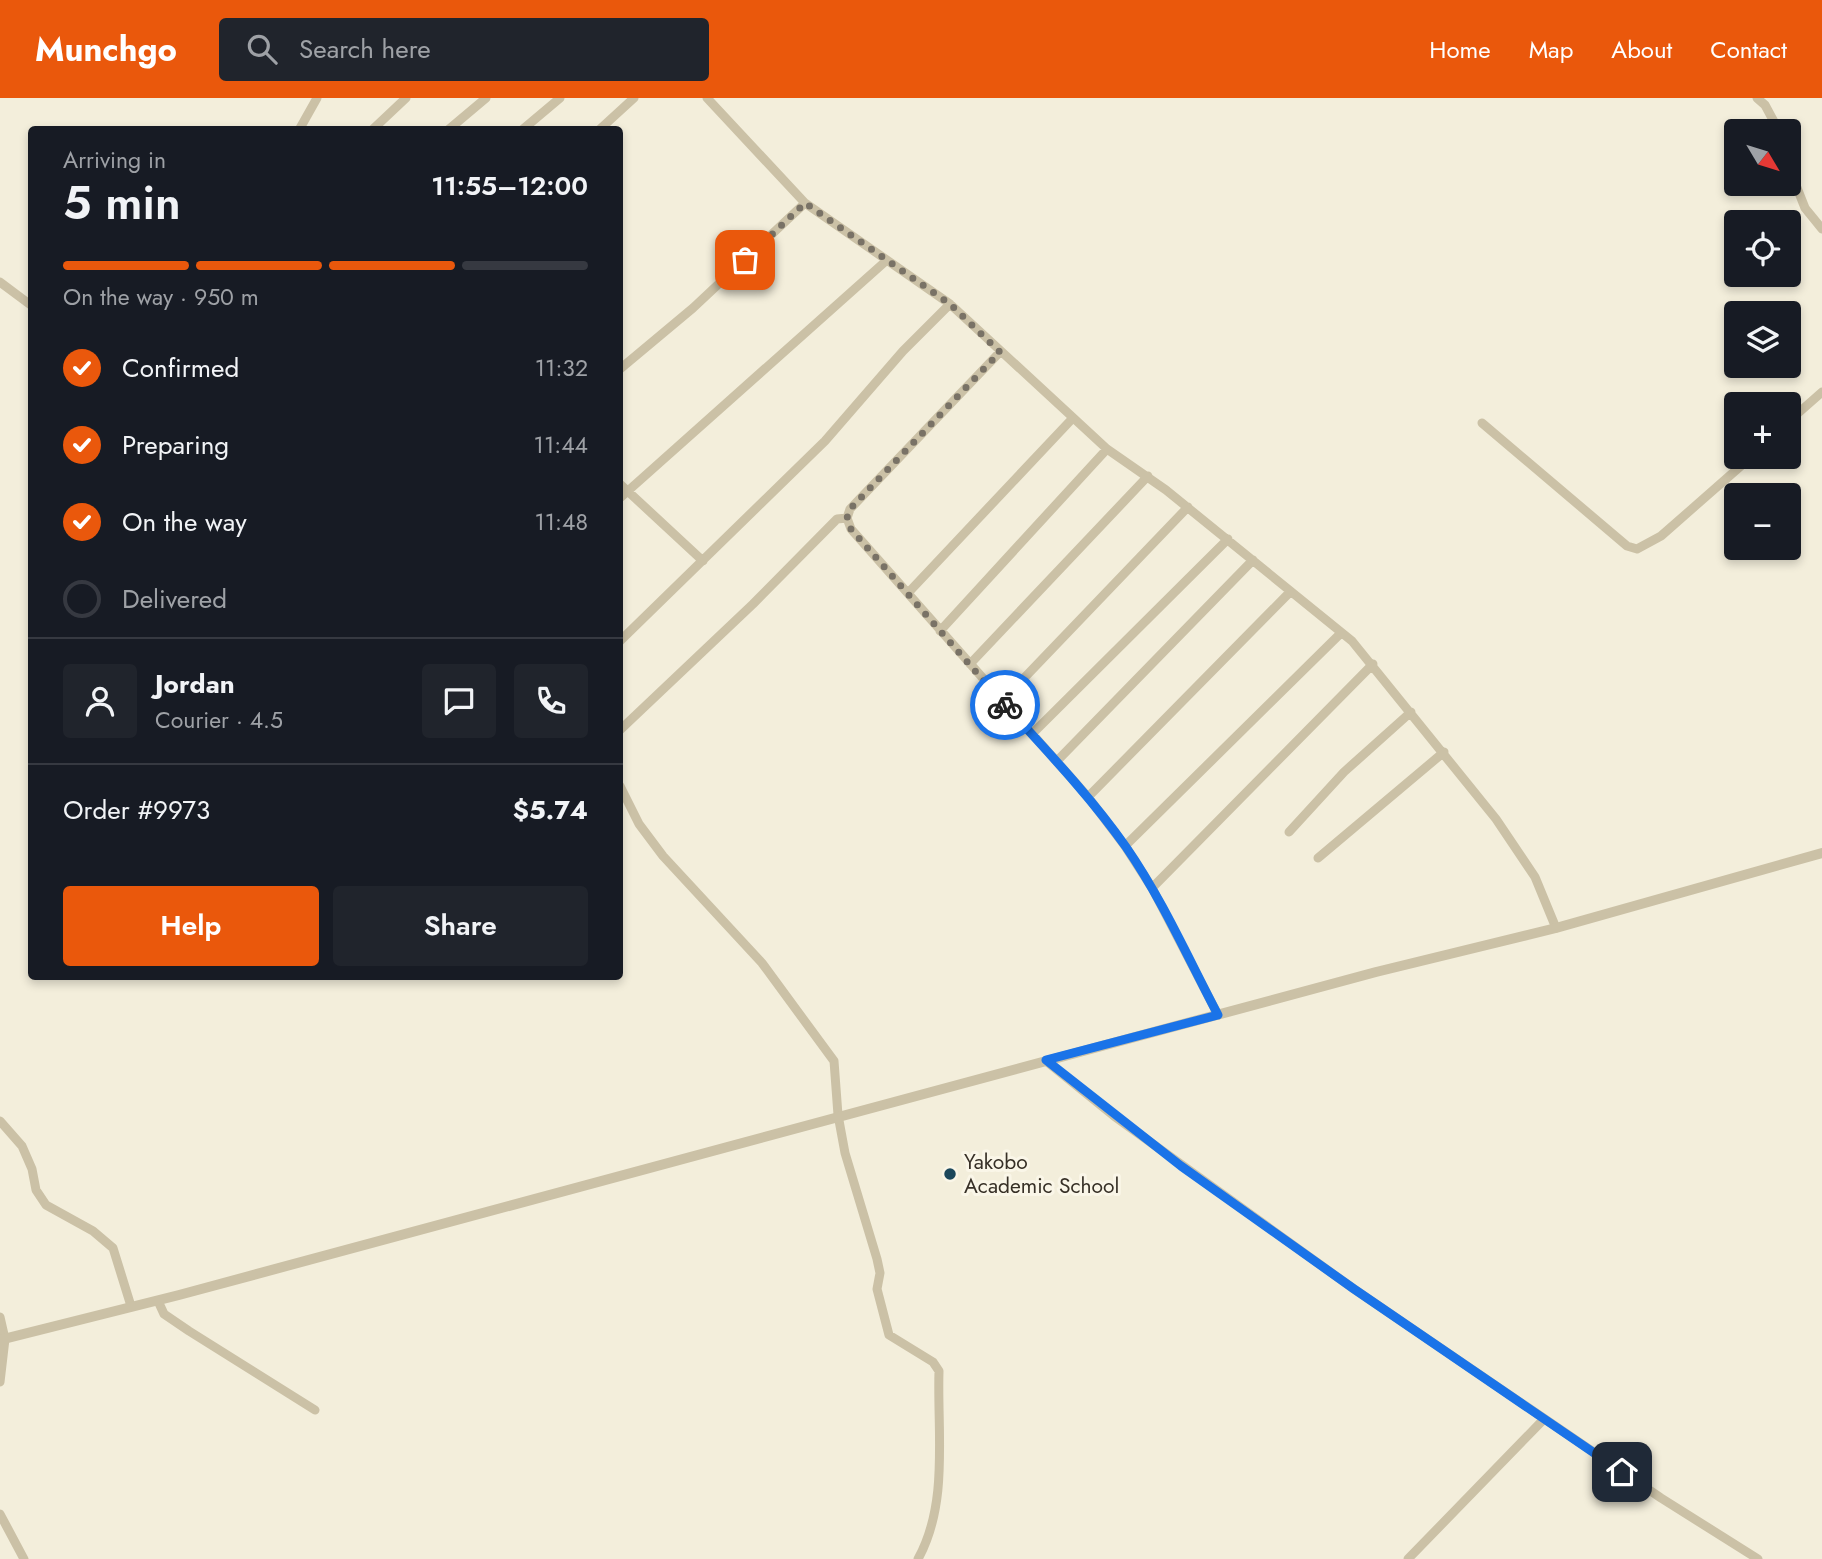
<!DOCTYPE html>
<meta charset="utf-8">
<style>
body{margin:0;font-family:Jost,sans-serif;background:#20242c;color:#f1f3f6;height:100vh;display:flex;flex-direction:column;font-size:26px;white-space:nowrap}
*{box-sizing:border-box;margin:0}
p{font-size:23px;color:#9ea1a6}
.icon{flex:none;width:38px;height:38px;fill:none;stroke:currentColor;stroke-width:2;stroke-linecap:round;stroke-linejoin:round}
.map{position:relative;flex:1;overflow:hidden}
.side{position:absolute;left:28px;top:28px;width:595px;height:854px;display:flex;flex-direction:column;background:#171b24;border-radius:7px;box-shadow:0 4px 10px #0003}
.side>*{flex:none}
.needle{width:46px;rotate:128deg}
.buttons{position:absolute;left:1724px;top:21px;display:grid;gap:14px}
.buttons a{display:grid;place-items:center;width:77px;height:77px;border-radius:7px;background:#171b24;box-shadow:0 4px 10px #0003;font-size:35px}
.pin{position:absolute;display:grid;place-items:center;width:60px;height:60px;color:#fff;margin:-30px;border-radius:14px;box-shadow:0 4px 10px #0006}
.courier{position:absolute;display:grid;place-items:center;width:70px;height:70px;margin:-35px;border:5px solid #1a73e8;border-radius:50%;background:#fff;color:#222;box-shadow:0 2px 9px #0007}
.summary em{font-style:normal;font-weight:600}
.summary div{display:flex;flex-direction:column-reverse}
.summary{display:flex;align-items:center;justify-content:space-between;height:119px;padding:0 35px}
h1{font-size:46px;font-weight:600;line-height:52px}
.bar{display:grid;grid-template-columns:repeat(4,1fr);gap:10px 7px;align-content:center;height:84px;padding:0 35px}
.bar i{height:9px;border-radius:5px;background:#363941}
.bar .current{background:#ea580c}
.bar p{grid-column:span 4}
.line{display:flex;align-items:center;gap:18px;padding:0 35px;border-top:2px solid #363941}
.line div{flex:1}
.round{display:grid;place-items:center;flex:none;width:74px;height:74px;border-radius:7px;background:#20242c}
ol{padding:0 35px;list-style:none}
li{display:flex;align-items:center;gap:21px;height:77px}
li p{margin-inline-start:auto}
li .icon{padding:7px;border-radius:50%;background:#ea580c;color:#fff;stroke-width:4}
li:last-child{color:#9ea1a6}
li i{width:38px;height:38px;border:4px solid #363941;border-radius:50%}
.primary-button{display:flex;gap:14px;margin-top:auto;padding:14px 35px}
.primary-button a{flex:1;height:80px;border-radius:7px;background:#ea580c;color:#fff;font-size:28px;font-weight:600;line-height:80px;text-align:center}
.primary-button a+a{background:#20242c;color:#f1f3f6}
header{display:flex;align-items:center;gap:42px;box-sizing:border-box;height:98px;padding:0 35px;background:#ea580c;color:#fff}
header strong{font-size:33px}
nav{display:flex;gap:38px;margin-inline-start:auto;font-size:24px}
.search{width:490px;height:63px;background:#20242c;display:flex;align-items:center;gap:18px;box-sizing:border-box;padding:0 24px;border-radius:7px;color:#9ea1a6;font-size:26px}
.map>svg:first-child{display:block}
.lines{fill:none;stroke-linecap:round;stroke-linejoin:round}
.minor{stroke:#cbc1a6;stroke-width:9}
.tertiary{stroke:#cbc1a6;stroke-width:10}
.done{stroke:#797266;stroke-width:7;stroke-dasharray:0 12.6}
.route{stroke:#1a73e8;stroke-width:9}
.poi-dot{fill:#1b475b;stroke:#faf6e8;stroke-width:2.5}
.labels{text-anchor:middle;stroke-width:6;stroke-linejoin:round;paint-order:stroke}
.poi-label{font-size:21px;fill:#373027;stroke:#faf6e8;text-anchor:start}
</style>
<header>
<strong>Munchgo</strong>
<div class="search"><svg class="icon" aria-label="search" viewBox="0 0 24 24"><circle cx="10" cy="10" r="6"/><path d="M15 15l6 6"/></svg>Search here</div>
<nav><a>Home</a><a>Map</a><a>About</a><a>Contact</a></nav>
</header>
<div class="map">
<svg width="1822" height="1461" viewBox="0 0 1822 1461">
<rect width="100%" height="100%" fill="#f3eedb"/>
<g class="lines">
<path class="minor" d="M707,0L805,105L950,206L1107,351L1166,392L1352,543L1496,721L1535,779L1556,830
M1757,0L1765,7L1779,33
M299,32L317,0
M372,32L406,0
M448,32L486,0
M522,32L560,0
M599,32L634,0
M1788,67L1805,110L1822,131
M0,184L32,208
M1000,254L850,411L847,420L851,431L1088,699L1125,748L1152,790L1218,917
M620,271L693,210L805,105
M1788,324L1822,294
M1482,325L1627,448L1637,451L1661,438L1751,359
M620,386L703,463
M620,400L887,162
M908,495L1071,322
M940,533L1107,351
M620,543L825,343L903,253L950,206
M970,566L1148,378
M1002,603L1188,409
M620,632L753,506L837,421L847,420
M1032,636L1228,441
M1057,663L1253,462
M620,688L639,726L663,758L762,865L834,963L838,1017L845,1055L877,1161L880,1175L877,1191L889,1237L933,1264L939,1273C937,1334 949,1405 918,1461
M1088,699L1290,494
M1289,734L1344,674L1411,614
M1125,748L1341,535
M1318,760L1444,654
M1152,790L1373,566
M1046,963L1114,1018L1354,1191L1661,1400L1758,1461
M0,1023L22,1048L32,1071L36,1092L46,1107L93,1133L113,1150L131,1208
M158,1203L164,1216L189,1233L315,1312
M0,1219L5,1241L0,1284
M0,1416L24,1461
M1408,1461L1544,1321"/>
<path class="tertiary" d="M0,1242L179,1197L1376,874L1556,830L1822,755"/>
</g>
<g class="lines">
<path class="done" d="M745,162L805,105L950,206L1000,254L850,411L847,420L851,431L1005,607"/>
<path class="route" d="M1005,607C1047,653 1090,698 1126,749C1162,801 1188,860 1218,917L1046,962L1181,1068L1354,1191L1622,1374"/>
</g>
<circle class="poi-dot" cx="950" cy="1076" r="7"/>
<g class="labels">
<g class="poi-label">
<text x="964" y="1071">Yakobo<tspan x="964" dy="24">Academic School</tspan></text>
</g>
</g>
</svg>
<div class="buttons">
<a><svg class="needle" viewBox="-14 -14 28 28"><path d="M0-13l5 13h-10z" fill="#e53935"/><path d="M0 13l5-13h-10z" fill="#9ea1a6"/></svg></a>
<a><svg class="icon" aria-label="locate" viewBox="0 0 24 24"><circle cx="12" cy="12" r="6"/><path d="M12 2v4M12 18v4M2 12h4M18 12h4"/></svg></a>
<a><svg class="icon" aria-label="layers" viewBox="0 0 24 24"><path d="M12 4l9 5-9 5-9-5zM3 14l9 5 9-5"/></svg></a>
<a>+</a>
<a>−</a>
</div>
<div class="pin" style="left:745px;top:162px;background:#ea580c"><svg class="icon" aria-label="bag" viewBox="0 0 24 24"><path d="M5 8h14l-1 12H6zM9 8a3 3 0 0 1 6 0"/></svg></div>
<div class="pin" style="left:1622px;top:1374px;background:#1f2937"><svg class="icon" aria-label="home" viewBox="0 0 24 24"><path d="M3 11l9-7 9 7M6 9v11h12V9"/></svg></div>
<div class="courier" style="left:1005px;top:607px"><svg class="icon" aria-label="bike" viewBox="0 0 24 24"><circle cx="6" cy="16" r="4"/><circle cx="18" cy="16" r="4"/><path d="M6 16l4-8h5l3 8M10 8l3 8H6M13 5h3"/></svg></div>
<section class="side">
<div class="summary"><div><h1>5 min</h1><p>Arriving in</p></div><em>11:55–12:00</em></div>
<div class="bar"><i class="current"></i><i class="current"></i><i class="current"></i><i></i><p>On the way · 950 m</p></div>
<ol>
<li><svg class="icon" aria-label="check" viewBox="0 0 24 24"><path d="M5 12l5 5 9-10"/></svg>Confirmed<p>11:32</p></li>
<li><svg class="icon" aria-label="check" viewBox="0 0 24 24"><path d="M5 12l5 5 9-10"/></svg>Preparing<p>11:44</p></li>
<li><svg class="icon" aria-label="check" viewBox="0 0 24 24"><path d="M5 12l5 5 9-10"/></svg>On the way<p>11:48</p></li>
<li><i></i>Delivered</li>
</ol>
<div class="line" style="height:126px"><a class="round"><svg class="icon" aria-label="person" viewBox="0 0 24 24"><circle cx="12" cy="8" r="4"/><path d="M4 21q1-7 8-7t8 7"/></svg></a><div><b>Jordan</b><p>Courier · 4.5</p></div><a class="round"><svg class="icon" aria-label="chat" viewBox="0 0 24 24"><path d="M4 5h16v11H9l-5 4z"/></svg></a><a class="round"><svg class="icon" aria-label="phone" viewBox="0 0 24 24"><path d="M5 4h4l2 5-3 2q2 4 5 5l2-3 5 2v4C11 20 4 13 5 4z"/></svg></a></div>
<div class="line" style="height:91px"><div>Order #9973</div><b>$5.74</b></div>
<div class="primary-button"><a>Help</a><a>Share</a></div>
</section>
</div>
